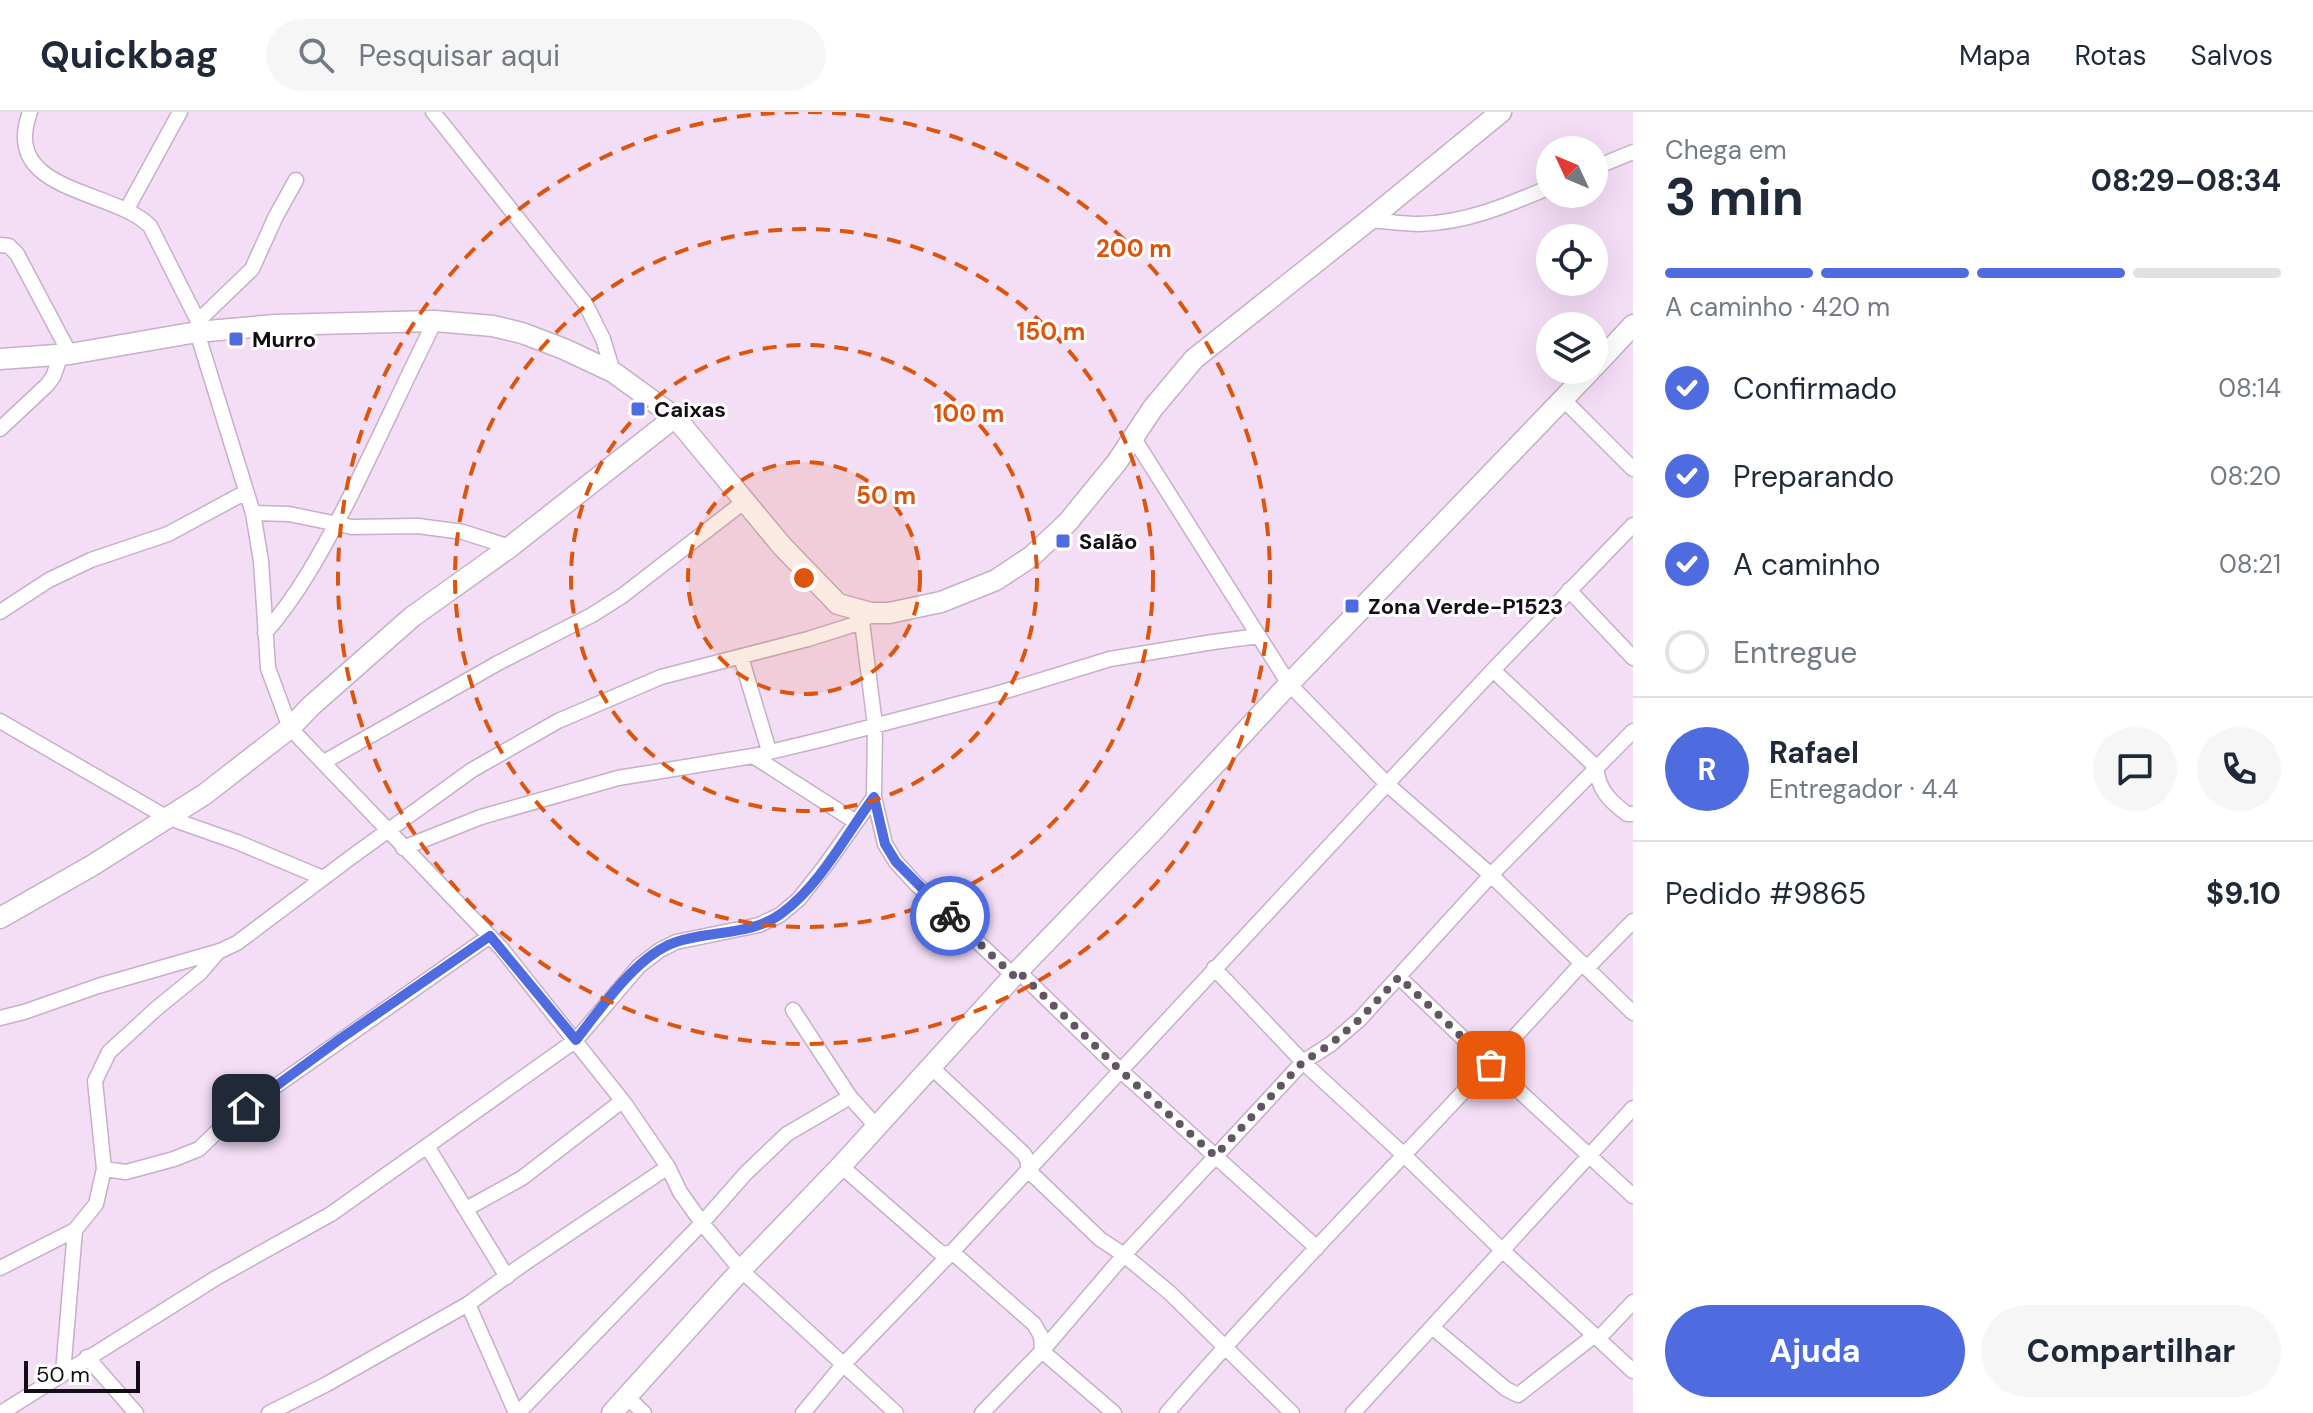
<!DOCTYPE html>
<html lang="pt">
<meta charset="utf-8">
<style>
body{margin:0;font-family:"DM Sans",sans-serif;background:#f6f6f7;color:#1f2937;height:100vh;display:flex;flex-direction:column;font-size:30px;white-space:nowrap}
*{box-sizing:border-box;margin:0}
p{font-size:26px;color:#747a83}
.icon{flex:none;width:44px;height:44px;fill:none;stroke:currentColor;stroke-width:2;stroke-linecap:round;stroke-linejoin:round}
.map{position:relative;flex:1;overflow:hidden}
.sheet{display:flex;flex-direction:column;background:#fff;width:680px}
.sheet>*{flex:none}
.needle{width:52px;rotate:314deg}
.buttons{position:absolute;left:1536px;top:24px;display:grid;gap:16px}
.buttons a{display:grid;place-items:center;width:72px;height:72px;border-radius:50%;background:#fff;box-shadow:0 8px 32px #0002;font-size:40px}
.scale{position:absolute;left:24px;bottom:20px;width:116px;box-sizing:border-box;padding-left:8px;border:4px solid #140d15;border-top:0;font-size:22px;line-height:28px;white-space:nowrap;color:#140d15;-webkit-text-stroke:6px #fff;paint-order:stroke}
.pin{position:absolute;display:grid;place-items:center;width:68px;height:68px;color:#fff;margin:-34px;border-radius:16px;box-shadow:0 4px 12px #0006}
.courier{position:absolute;display:grid;place-items:center;width:80px;height:80px;margin:-40px;border:6px solid #4f6be0;border-radius:50%;background:#fff;color:#222;box-shadow:0 2px 10px #0007}
.overview em{font-style:normal;font-weight:700}
.overview div{display:flex;flex-direction:column-reverse}
.overview{display:flex;align-items:center;justify-content:space-between;height:136px;padding:0 32px}
h1{font-size:52px;font-weight:700;line-height:60px}
.bar{display:grid;grid-template-columns:repeat(4,1fr);gap:12px 8px;align-content:center;height:96px;padding:0 32px}
.bar i{height:10px;border-radius:6px;background:#e0e1e3}
.bar .current{background:#4f6be0}
.bar p{grid-column:span 4}
.line{display:flex;align-items:center;gap:20px;padding:0 32px;border-top:2px solid #e0e1e3}
.line div{flex:1}
.round{display:grid;place-items:center;flex:none;width:84px;height:84px;border-radius:42px;background:#f6f6f7}
ol{padding:0 32px;list-style:none}
li{display:flex;align-items:center;gap:24px;height:88px}
li p{margin-inline-start:auto}
li .icon{padding:8px;border-radius:50%;background:#4f6be0;color:#fff;stroke-width:4}
li:last-child{color:#747a83}
li i{width:44px;height:44px;border:4px solid #e0e1e3;border-radius:50%}
.cta{display:flex;gap:16px;margin-top:auto;padding:16px 32px}
.cta a{flex:1;height:92px;border-radius:48px;background:#4f6be0;color:#fff;font-size:32px;font-weight:700;line-height:92px;text-align:center}
.cta a+a{background:#f6f6f7;color:#1f2937}
header{display:flex;align-items:center;gap:48px;box-sizing:border-box;height:112px;padding:0 40px;background:#fff;border-bottom:2px solid #e0e1e3}
header strong{font-size:38px}
nav{display:flex;gap:44px;margin-inline-start:auto;font-size:28px}
.search{width:560px;height:72px;background:#f6f6f7;display:flex;align-items:center;gap:20px;box-sizing:border-box;padding:0 28px;border-radius:44px;color:#747a83;font-size:30px}
main{display:flex;flex:1;min-height:0}
.map>svg:first-child{display:block}
.lines{fill:none;stroke-linecap:round;stroke-linejoin:round}
.street-casing{stroke:#c5b0c7;stroke-width:17}
.secondary-casing{stroke:#c5b0c7;stroke-width:23}
.street{stroke:#fff;stroke-width:14}
.secondary{stroke:#fff;stroke-width:20}
.done{stroke:#625664;stroke-width:8;stroke-dasharray:0 14.4}
.route{stroke:#4f6be0;stroke-width:10}
.ring{fill:none;stroke:#dd550c;stroke-width:4;stroke-dasharray:14 10}
.poi-dot{fill:#4f6be0;stroke:#fff;stroke-width:3}
.labels{text-anchor:middle;stroke-width:6;stroke-linejoin:round;paint-order:stroke}
.poi-label{font-size:22px;font-weight:bold;fill:#140d15;stroke:#fff;text-anchor:start}
.centre{fill:#dd550c;stroke:#fff;stroke-width:4}
.ring-label{font-size:24px;text-anchor:middle;font-weight:bold;fill:#dd550c;stroke:#fff;stroke-width:6;stroke-linejoin:round;paint-order:stroke}
</style>
<header>
<strong>Quickbag</strong>
<div class="search"><svg class="icon" aria-label="search" viewBox="0 0 24 24"><circle cx="10" cy="10" r="6"/><path d="M15 15l6 6"/></svg>Pesquisar aqui</div>
<nav><a>Mapa</a><a>Rotas</a><a>Salvos</a></nav>
</header>
<main>
<div class="map">
<svg width="1633" height="1301" viewBox="0 0 1633 1301">
<rect width="100%" height="100%" fill="#f4def6"/>
<g class="lines">
<g class="street-casing">
<path id="street" d="M30,0C0,81 111,76 150,114L198,209L197,220L253,401L261,449L268,556L290,616L501,836L625,992L668,1055L680,1080L702,1111L741,1158L896,1301
M433,0L585,191L603,227L613,260
M1594,56L1633,40
M127,97L180,0
M1369,108C1386,109 1403,112 1419,112C1466,111 1508,93 1550,75
M0,133L9,134L17,142L70,242
M198,209L252,157L276,104L296,68
M1564,288L1633,357
M0,317L47,273L53,265L61,243
M1133,325L1289,572L1388,673L1491,763L1633,901
M253,401L289,402L352,415L418,414L463,420L510,435
M1569,478L1633,546
M0,500L49,468L91,448L168,422L246,380
M862,510L875,613L874,685L885,732L896,750L917,773L1014,864
M265,521C299,482 323,437 347,391C377,331 405,269 435,209
M741,545L769,639
M1493,558L1596,655C1599,679 1609,688 1627,702H1633
M0,609L166,705L237,730L323,766
M753,644L856,710
M324,650L498,551L592,503L622,484L745,389
M403,736L481,705L618,666L753,644L824,627L996,582L1110,547L1213,530L1259,524
M1214,856L1303,950L1405,1044L1502,1138L1633,1259
M1587,856L1633,809
M1018,859L1121,959L1317,1136
M1399,865L1491,953L1633,1084
M793,898L850,985
M0,906L24,900L98,874L220,839L237,831L350,746L472,658L558,609L661,565L808,527L862,510L871,501
M930,954L1024,1042L1028,1049V1058L1100,1127L1124,1143L1170,1181L1292,1301
M427,1034L507,1165
M841,1054L936,1137L942,1142L952,1140L1034,1212L1041,1224L1042,1239L1114,1301
M104,1057L126,1060L174,1047L199,1037L229,1008L263,983L490,824
M466,1097L522,1066L622,989
M0,1156L75,1118L96,1092L104,1057L95,969L109,940L157,896L200,861L219,839
M468,1192L516,1301
M1432,1215L1506,1277L1518,1283L1595,1223
M1599,1226L1633,1190
M87,1245L136,1301
M63,1261L75,1118
M627,1285L644,1301
M1,1301L216,1166L331,1102L427,1034L576,928L639,854L660,838L676,830L759,813L780,803L799,787L825,754L874,685
M269,1301L327,1272L468,1192L522,1153L668,1055
M518,1301L702,1111L746,1061L787,1022L850,985L876,1014
M803,1301L842,1254L952,1140L1493,558L1633,413
M982,1301L1042,1239L1124,1143L1303,950L1331,932L1360,907L1491,763L1633,619
M1167,1301C1300,1147 1446,1003 1582,851
M1353,1301L1633,996"/>
</g>
<g class="secondary-casing">
<path id="secondary" d="M0,247L70,242L197,220L275,213L435,209L493,214L522,221L564,237L613,260L675,305L782,434L838,492L871,501H889L941,490L996,468L1032,444L1068,410L1117,350L1153,296L1194,247L1369,108L1501,0
M1594,255L1633,213
M0,806L93,753L205,682L290,616L311,594L412,505L510,435L675,305
M612,1301L741,1158L841,1054L1018,859L1154,718L1289,572L1591,258"/>
</g>
<use href="#street" class="street"/>
<use href="#secondary" class="secondary"/>
</g>
<g class="lines">
<path class="done" d="M950,804L1014,864L1018,859L1121,959L1215,1044L1303,950L1331,932L1360,907L1399,865L1491,953"/>
<path class="route" d="M246,996L340,927L490,824L576,928C601,896 637,843 676,830C711,818 752,824 782,801C821,772 845,724 874,685L885,732L896,750L950,804"/>
</g>
<circle cx="804" cy="466" r="116" fill="#dd550c" fill-opacity=".12"/>
<g class="ring">
<circle cx="804" cy="466" r="116"/>
<circle cx="804" cy="466" r="233"/>
<circle cx="804" cy="466" r="349"/>
<path d="M808 0A466 466 0 1 1 800 0"/>
</g>
<g class="poi-dot">
<rect x="228" y="219" width="16" height="16" rx="4"/>
<rect x="630" y="289" width="16" height="16" rx="4"/>
<rect x="1055" y="421" width="16" height="16" rx="4"/>
<rect x="1344" y="486" width="16" height="16" rx="4"/>
</g>
<g class="labels">
<g class="poi-label">
<text x="252" y="235">Murro</text>
<text x="654" y="305">Caixas</text>
<text x="1079" y="437">Salão</text>
<text x="1368" y="502">Zona Verde-P1523</text>
</g>
</g>
<circle cx="804" cy="466" r="12" class="centre"/>
<g class="ring-label">
<text x="1134" y="145">200 m</text>
<text x="1051" y="228">150 m</text>
<text x="969" y="310">100 m</text>
<text x="886" y="392">50 m</text>
</g>
</svg>
<div class="buttons">
<a><svg class="needle" viewBox="-14 -14 28 28"><path d="M0-13l5 13h-10z" fill="#e53935"/><path d="M0 13l5-13h-10z" fill="#747a83"/></svg></a>
<a><svg class="icon" aria-label="locate" viewBox="0 0 24 24"><circle cx="12" cy="12" r="6"/><path d="M12 2v4M12 18v4M2 12h4M18 12h4"/></svg></a>
<a><svg class="icon" aria-label="layers" viewBox="0 0 24 24"><path d="M12 4l9 5-9 5-9-5zM3 14l9 5 9-5"/></svg></a>
</div>
<div class="scale">50 m</div>
<div class="pin" style="left:1491px;top:953px;background:#ea580c"><svg class="icon" aria-label="bag" viewBox="0 0 24 24"><path d="M5 8h14l-1 12H6zM9 8a3 3 0 0 1 6 0"/></svg></div>
<div class="pin" style="left:246px;top:996px;background:#1f2937"><svg class="icon" aria-label="home" viewBox="0 0 24 24"><path d="M3 11l9-7 9 7M6 9v11h12V9"/></svg></div>
<div class="courier" style="left:950px;top:804px"><svg class="icon" aria-label="bike" viewBox="0 0 24 24"><circle cx="6" cy="16" r="4"/><circle cx="18" cy="16" r="4"/><path d="M6 16l4-8h5l3 8M10 8l3 8H6M13 5h3"/></svg></div>
</div>
<section class="sheet">
<div class="overview"><div><h1>3 min</h1><p>Chega em</p></div><em>08:29–08:34</em></div>
<div class="bar"><i class="current"></i><i class="current"></i><i class="current"></i><i></i><p>A caminho · 420 m</p></div>
<ol>
<li><svg class="icon" aria-label="check" viewBox="0 0 24 24"><path d="M5 12l5 5 9-10"/></svg>Confirmado<p>08:14</p></li>
<li><svg class="icon" aria-label="check" viewBox="0 0 24 24"><path d="M5 12l5 5 9-10"/></svg>Preparando<p>08:20</p></li>
<li><svg class="icon" aria-label="check" viewBox="0 0 24 24"><path d="M5 12l5 5 9-10"/></svg>A caminho<p>08:21</p></li>
<li><i></i>Entregue</li>
</ol>
<div class="line" style="height:144px"><b class="round" style="background:#4f6be0;color:#fff">R</b><div><b>Rafael</b><p>Entregador · 4.4</p></div><a class="round"><svg class="icon" aria-label="chat" viewBox="0 0 24 24"><path d="M4 5h16v11H9l-5 4z"/></svg></a><a class="round"><svg class="icon" aria-label="phone" viewBox="0 0 24 24"><path d="M5 4h4l2 5-3 2q2 4 5 5l2-3 5 2v4C11 20 4 13 5 4z"/></svg></a></div>
<div class="line" style="height:104px"><div>Pedido #9865</div><b>$9.10</b></div>
<div class="cta"><a>Ajuda</a><a>Compartilhar</a></div>
</section>
</main>
